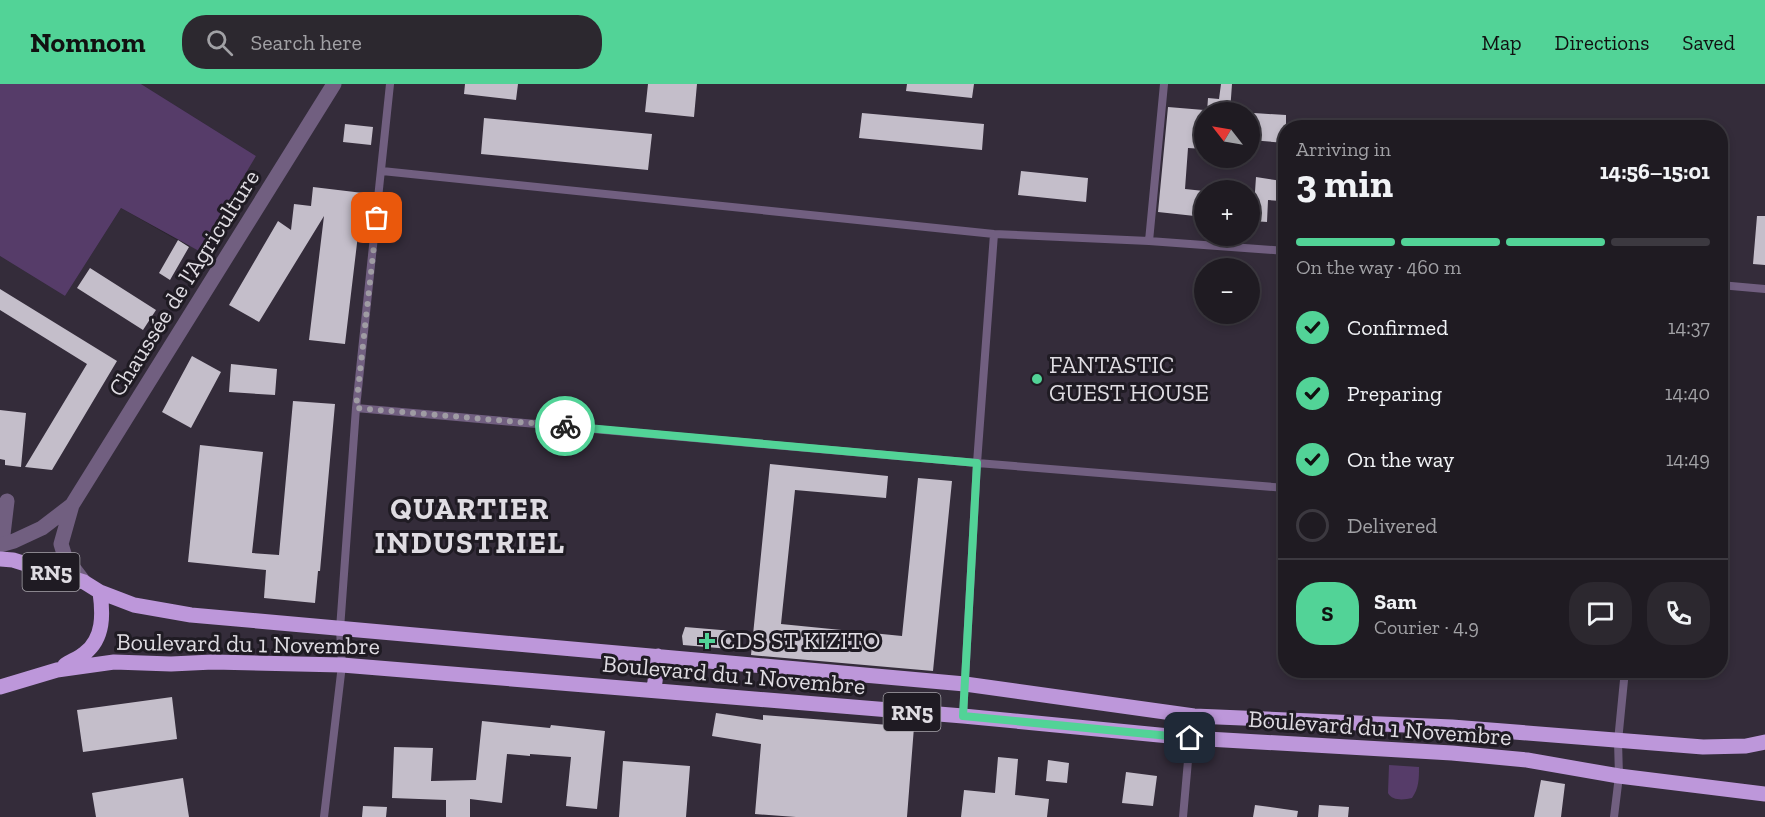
<!DOCTYPE html>
<meta charset="utf-8">
<style>
body{margin:0;font-family:"Zilla Slab",serif;background:#2c282f;color:#f1f3f6;height:100vh;display:flex;flex-direction:column;font-size:22px;white-space:nowrap}
*{box-sizing:border-box;margin:0}
p{font-size:20px;color:#a1a1a5}
.icon{flex:none;width:33px;height:33px;fill:none;stroke:currentColor;stroke-width:2;stroke-linecap:round;stroke-linejoin:round}
.map{position:relative;flex:1;overflow:hidden}
.side{position:absolute;left:1278px;top:36px;width:450px;height:558px;display:flex;flex-direction:column;background:#1f1b22;border-radius:24px;box-shadow:0 3px 9px #0003,0 0 0 2px #3c3940}
.side>*{flex:none}
.needle{width:39px;rotate:301deg}
.fabs{position:absolute;left:1194px;top:18px;display:grid;gap:12px}
.fabs a{display:grid;place-items:center;width:66px;height:66px;border-radius:50%;background:#1f1b22;box-shadow:0 3px 9px #0003,0 0 0 2px #3c3940;font-size:30px}
.pin{position:absolute;display:grid;place-items:center;width:51px;height:51px;color:#fff;margin:-26px;border-radius:12px;box-shadow:0 3px 9px #0006}
.courier{position:absolute;display:grid;place-items:center;width:60px;height:60px;margin:-30px;border:4px solid #52d397;border-radius:50%;background:#fff;color:#222;box-shadow:0 2px 8px #0007}
.headline em{font-style:normal;font-weight:700}
.headline div{display:flex;flex-direction:column-reverse}
.headline{display:flex;align-items:center;justify-content:space-between;height:102px;padding:0 18px}
h1{font-size:39px;font-weight:700;line-height:45px}
.bar{display:grid;grid-template-columns:repeat(4,1fr);gap:9px 6px;align-content:center;height:72px;padding:0 18px}
.bar i{height:8px;border-radius:4px;background:#3c3940}
.bar .selected{background:#52d397}
.bar p{grid-column:span 4}
.line{display:flex;align-items:center;gap:15px;padding:0 18px;border-top:2px solid #3c3940}
.line div{flex:1}
.round{display:grid;place-items:center;flex:none;width:63px;height:63px;border-radius:24px;background:#2c282f}
ol{padding:0 18px;list-style:none}
li{display:flex;align-items:center;gap:18px;height:66px}
li p{margin-inline-start:auto}
li .icon{padding:6px;border-radius:50%;background:#52d397;color:#111;stroke-width:4}
li:last-child{color:#a1a1a5}
li i{width:33px;height:33px;border:3px solid #3c3940;border-radius:50%}
header{display:flex;align-items:center;gap:36px;box-sizing:border-box;height:84px;padding:0 30px;background:#52d397;color:#111}
header strong{font-size:28px}
nav{display:flex;gap:33px;margin-inline-start:auto;font-size:21px}
.search{width:420px;height:54px;background:#2c282f;display:flex;align-items:center;gap:15px;box-sizing:border-box;padding:0 21px;border-radius:24px;color:#a1a1a5;font-size:22px}
.map>svg:first-child{display:block}
.built{fill:#342c3a;fill-rule:evenodd}
.green{fill:#563c69}
.building{fill:#c4beca}
.lines{fill:none;stroke-linecap:round;stroke-linejoin:round}
.service{stroke:#715f80;stroke-width:8}
.minor{stroke:#715f80;stroke-width:15}
.tertiary{stroke:#715f80;stroke-width:15}
.primary{stroke:#bd97da;stroke-width:15}
.done{stroke:#9f9ca3;stroke-width:6;stroke-dasharray:0 10.8}
.route{stroke:#52d397;stroke-width:8}
.poi-dot{fill:#52d397;stroke:#1f1b23;stroke-width:2}
.labels{text-anchor:middle;stroke-width:6;stroke-linejoin:round;paint-order:stroke}
.shield{fill:#1f1b23;stroke:#a5a2a9;stroke-width:1.5}
.shield-label{font-size:22px;font-weight:bold;fill:#dfdce2}
.street-label{font-size:24px;fill:#dfdce2;stroke:#1f1b23}
.poi-label{font-size:24px;fill:#dfdce2;stroke:#1f1b23;text-anchor:start}
.district-label{font-size:30px;font-weight:bold;letter-spacing:1.5px;fill:#dfdce2;stroke:#1f1b23}
</style>
<header>
<strong>Nomnom</strong>
<div class="search"><svg class="icon" aria-label="search" viewBox="0 0 24 24"><circle cx="10" cy="10" r="6"/><path d="M15 15l6 6"/></svg>Search here</div>
<nav><a>Map</a><a>Directions</a><a>Saved</a></nav>
</header>
<div class="map">
<svg width="1765" height="733" viewBox="0 0 1765 733">
<rect width="100%" height="100%" fill="#29242d"/>
<path class="built" d="M141,0H1765V733H0V172L65,212L121,124L189,163L256,72ZM1204,28H1250V74H1204ZM1286,44H1720V586H1286ZM1204,106H1250V152H1204ZM1204,184H1250V230H1204Z"/>
<path class="green" d="M0,0H141L256,72L199,167L121,124L65,212L0,172Z
M1389,681L1419,683C1419,695 1419,704 1412,714C1404,716 1392,717 1388,709Z"/>
<path class="building" d="M465,0H518L516,16L464,10Z
M648,0H697L694,33L645,28Z
M907,0H974L972,14L906,7Z
M1221,0H1232L1230,28H1207L1208,14L1219,15Z
M1168,23L1204,26V65L1188,64L1185,105L1204,107V133L1158,128Z
M862,29L984,40L982,66L859,54Z
M1254,29L1286,31V59L1250,56V45H1252Z
M484,34L652,50L648,86L481,70Z
M345,40L373,43L371,61L343,58Z
M1021,87L1088,94L1086,118L1018,111Z
M1256,93L1282,97L1281,117L1268,116L1267,138L1253,137Z
M313,103L363,109L345,260L309,256L324,132L259,238L229,221L278,137L291,146L294,120L311,122Z
M1757,132H1765V181L1753,180Z
M178,156L189,163L170,196L159,189Z
M90,184L156,226L143,246L77,204Z
M0,205L117,277L52,386L25,383L87,280L0,226Z
M192,272L221,288L191,344L162,328Z
M231,280L277,285L275,311L229,308Z
M293,317L335,320L320,487H318L315,519L264,514L266,486L188,478L200,361L263,368L252,469L279,471Z
M0,326L26,329L21,383L5,381V376L0,375Z
M770,380L888,392L886,414L795,406L781,540L902,552L918,394L952,397L933,587L751,571Z
M685,543L733,547L730,565L683,561L682,552Z
M172,613L177,655L83,668L77,626Z
M716,629L763,636V631L914,643L907,733H796L755,730L761,660L712,652Z
M482,637L550,644L551,641L605,647L597,725L566,722L571,673L530,670V672L507,670L502,719L470,715V733H446V716L392,714L394,663L433,664L431,697L476,696Z
M998,673L1018,675L1015,711L1049,715L1047,733H961L964,706L995,709Z
M1048,676L1069,679L1067,699L1046,697Z
M623,677L690,682L686,733H619Z
M1126,688L1157,692L1153,722L1122,719Z
M183,694L189,733H96L92,709Z
M1541,696L1565,700L1561,733H1534Z
M1255,721L1298,727L1297,733H1253Z
M1319,721L1349,723L1348,733H1318Z
M363,722L387,723L386,733H362Z"/>
<g class="lines">
<path class="service" d="M382,87L994,150L1149,157L1286,167
M1149,157L1164,0
M1720,201L1765,205
M356,324L977,379L1286,404
M963,632L977,379L994,150
M324,733L342,581L340,545L356,324L390,0
M1183,733L1190,654L1194,632
M1614,733L1619,692L1618,657L1625,586"/>
<path class="minor" d="M2,459L7,417"/>
<path class="tertiary" d="M0,461L14,457L42,444L72,421
M84,498L65,473L61,460L72,421L334,0"/>
<path class="primary" d="M0,475L13,476L84,498L100,508L134,521L191,531L965,600L1194,632L1452,643L1703,663L1746,662L1765,658
M65,581C71,577 79,574 85,569C104,554 103,530 100,508
M0,603L57,586L114,578L171,580L213,578L342,581L963,632L1190,654L1452,669L1527,676L1619,692L1765,710
M654,606L658,572"/>
</g>
<g class="lines">
<path class="done" d="M377,134L356,324L565,342"/>
<path class="route" d="M565,342L977,379L963,632L1190,654"/>
</g>
<g class="poi-dot">
<circle cx="1037" cy="295" r="6"/>
<path d="M704 548h6v6h6v6h-6v6h-6v-6h-6v-6h6z"/>
</g>
<g class="labels">
<g class="shield">
<rect x="22.5" y="469" width="57" height="38" rx="4.5"/>
<rect x="883.5" y="609" width="57" height="38" rx="4.5"/>
</g>
<g class="shield-label">
<text x="51" y="496">RN5</text>
<text x="912" y="636">RN5</text>
</g>
<g class="street-label">
<text transform="translate(184 199) rotate(-58)" y="8">Chaussée de l'Agriculture</text>
<text transform="translate(248 560) rotate(1)" y="8">Boulevard du 1 Novembre</text>
<text transform="translate(734 591) rotate(5)" y="8">Boulevard du 1 Novembre</text>
<text transform="translate(1380 644) rotate(4)" y="8">Boulevard du 1 Novembre</text>
</g>
<g class="poi-label">
<text x="1049" y="289">FANTASTIC<tspan x="1049" dy="28">GUEST HOUSE</tspan></text>
<text x="720" y="565">CDS ST KIZITO</text>
</g>
<g class="district-label">
<text x="470" y="435">QUARTIER<tspan x="470" dy="34">INDUSTRIEL</tspan></text>
</g>
</g>
</svg>
<div class="fabs">
<a><svg class="needle" viewBox="-14 -14 28 28"><path d="M0-13l5 13h-10z" fill="#e53935"/><path d="M0 13l5-13h-10z" fill="#a1a1a5"/></svg></a>
<a>+</a>
<a>−</a>
</div>
<div class="pin" style="left:377px;top:134px;background:#ea580c"><svg class="icon" aria-label="bag" viewBox="0 0 24 24"><path d="M5 8h14l-1 12H6zM9 8a3 3 0 0 1 6 0"/></svg></div>
<div class="pin" style="left:1190px;top:654px;background:#1f2937"><svg class="icon" aria-label="home" viewBox="0 0 24 24"><path d="M3 11l9-7 9 7M6 9v11h12V9"/></svg></div>
<div class="courier" style="left:565px;top:342px"><svg class="icon" aria-label="bike" viewBox="0 0 24 24"><circle cx="6" cy="16" r="4"/><circle cx="18" cy="16" r="4"/><path d="M6 16l4-8h5l3 8M10 8l3 8H6M13 5h3"/></svg></div>
<section class="side">
<div class="headline"><div><h1>3 min</h1><p>Arriving in</p></div><em>14:56–15:01</em></div>
<div class="bar"><i class="selected"></i><i class="selected"></i><i class="selected"></i><i></i><p>On the way · 460 m</p></div>
<ol>
<li><svg class="icon" aria-label="check" viewBox="0 0 24 24"><path d="M5 12l5 5 9-10"/></svg>Confirmed<p>14:37</p></li>
<li><svg class="icon" aria-label="check" viewBox="0 0 24 24"><path d="M5 12l5 5 9-10"/></svg>Preparing<p>14:40</p></li>
<li><svg class="icon" aria-label="check" viewBox="0 0 24 24"><path d="M5 12l5 5 9-10"/></svg>On the way<p>14:49</p></li>
<li><i></i>Delivered</li>
</ol>
<div class="line" style="height:108px"><b class="round" style="background:#52d397;color:#111">S</b><div><b>Sam</b><p>Courier · 4.9</p></div><a class="round"><svg class="icon" aria-label="chat" viewBox="0 0 24 24"><path d="M4 5h16v11H9l-5 4z"/></svg></a><a class="round"><svg class="icon" aria-label="phone" viewBox="0 0 24 24"><path d="M5 4h4l2 5-3 2q2 4 5 5l2-3 5 2v4C11 20 4 13 5 4z"/></svg></a></div>
</section>
</div>
